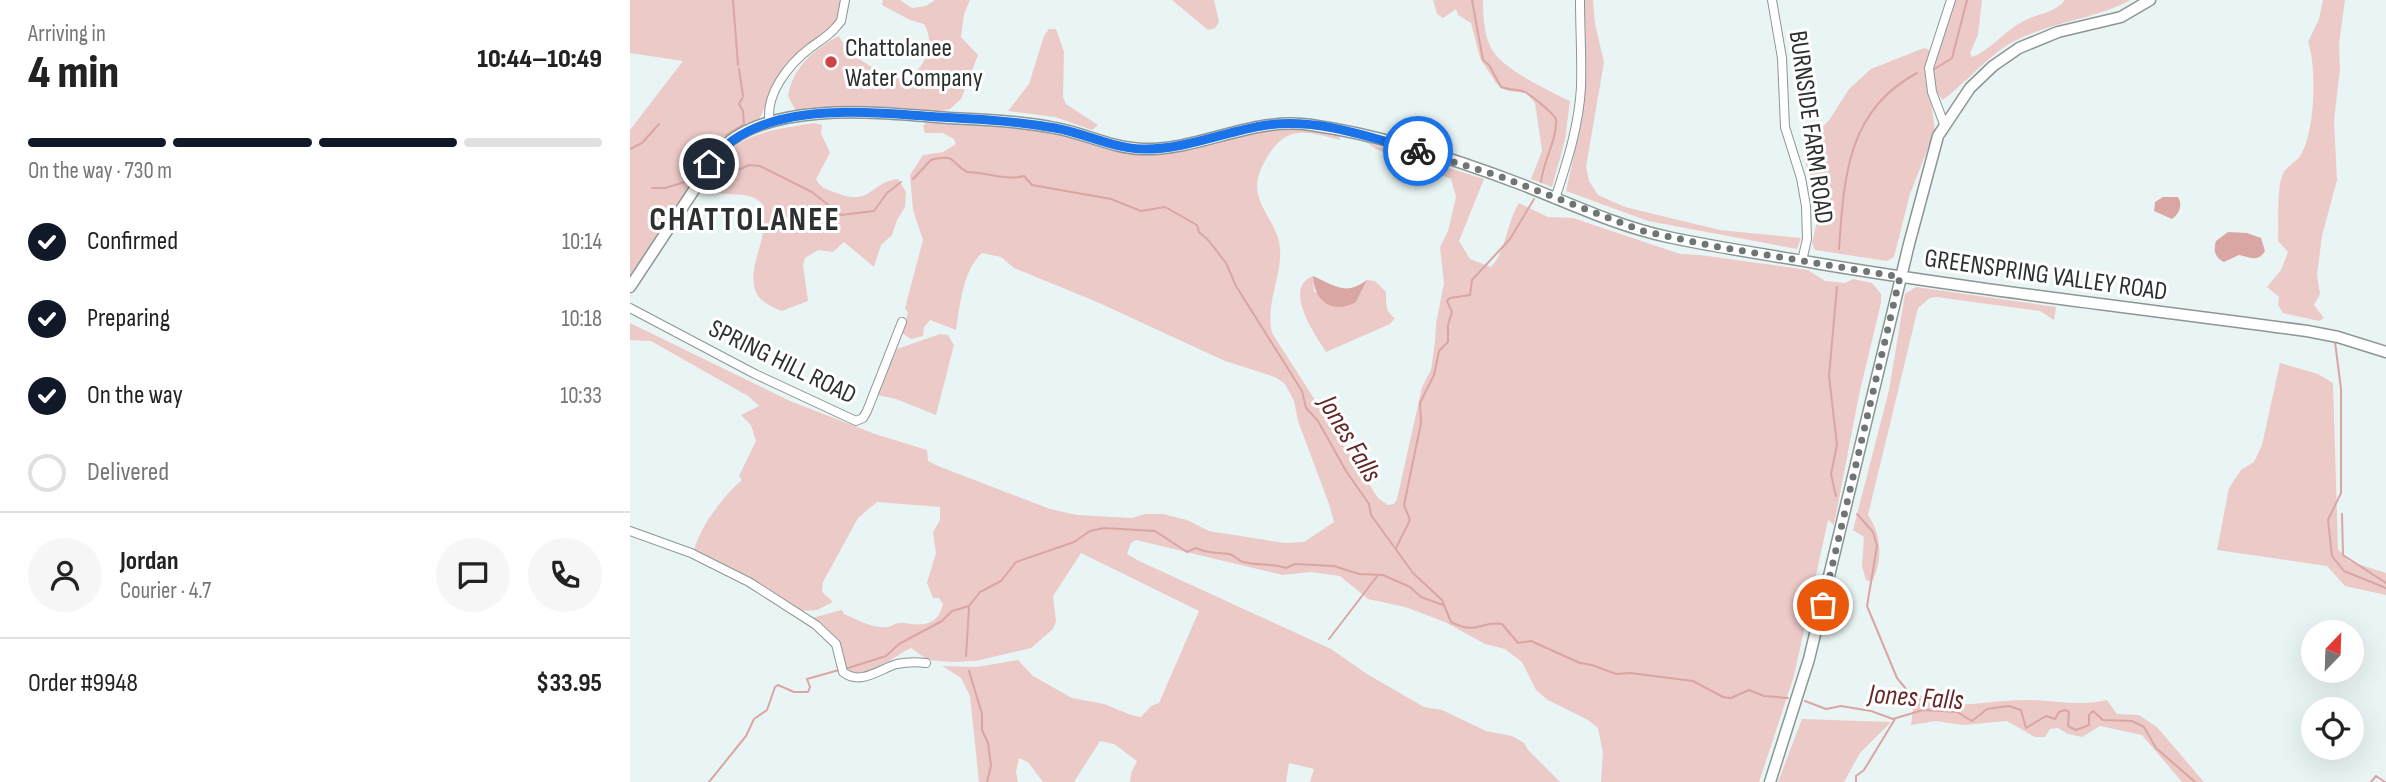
<!DOCTYPE html>
<meta charset="utf-8">
<style>
body{margin:0;font-family:"Sofia Sans Condensed",sans-serif;background:#f6f6f6;color:#222;height:100vh;display:flex;flex-direction:column;font-size:26px;white-space:nowrap}
*{box-sizing:border-box;margin:0}
p{font-size:23px;color:#767676}
.icon{flex:none;width:38px;height:38px;fill:none;stroke:currentColor;stroke-width:2;stroke-linecap:round;stroke-linejoin:round}
.map{position:relative;flex:1;overflow:hidden}
.panel{display:flex;flex-direction:column;background:#fff;width:630px}
.panel>*{flex:none}
.needle{width:46px;rotate:23deg}
.buttons{position:absolute;left:1671px;top:620px;display:grid;gap:14px}
.buttons a{display:grid;place-items:center;width:63px;height:63px;border-radius:50%;background:#fff;box-shadow:0 7px 28px #0002;font-size:35px}
.pin{position:absolute;display:grid;place-items:center;width:60px;height:60px;color:#fff;margin:-30px;border:4px solid #fff;border-radius:50%;box-shadow:0 2px 7px #0007}
.courier{position:absolute;display:grid;place-items:center;width:70px;height:70px;margin:-35px;border:5px solid #1a73e8;border-radius:50%;background:#fff;color:#222;box-shadow:0 2px 9px #0007}
.headline em{font-style:normal;font-weight:800}
.headline div{display:flex;flex-direction:column-reverse}
.headline{display:flex;align-items:center;justify-content:space-between;height:119px;padding:0 28px}
h1{font-size:46px;font-weight:800;line-height:52px}
.bar{display:grid;grid-template-columns:repeat(4,1fr);gap:10px 7px;align-content:center;height:84px;padding:0 28px}
.bar i{height:9px;border-radius:5px;background:#e0e0e0}
.bar .selected{background:#111827}
.bar p{grid-column:span 4}
.line{display:flex;align-items:center;gap:18px;padding:0 28px;border-top:2px solid #e0e0e0}
.line div{flex:1}
.round{display:grid;place-items:center;flex:none;width:74px;height:74px;border-radius:37px;background:#f6f6f6}
ol{padding:0 28px;list-style:none}
li{display:flex;align-items:center;gap:21px;height:77px}
li p{margin-inline-start:auto}
li .icon{padding:7px;border-radius:50%;background:#111827;color:#fff;stroke-width:4}
li:last-child{color:#767676}
li i{width:38px;height:38px;border:4px solid #e0e0e0;border-radius:50%}
main{display:flex;flex:1;min-height:0}
.map>svg:first-child{display:block}
.green{fill:#eccac8}
.water{fill:#daa6a3}
.lines{fill:none;stroke-linecap:round;stroke-linejoin:round}
.stream{stroke:#daa6a3;stroke-width:2}
.minor-casing{stroke:#8b9695;stroke-width:10}
.secondary-casing{stroke:#8b9695;stroke-width:13}
.minor{stroke:#fff;stroke-width:8}
.secondary{stroke:#fff;stroke-width:10}
.done{stroke:#6e7575;stroke-width:7;stroke-dasharray:0 12.6}
.route{stroke:#1a73e8;stroke-width:9}
.poi-dot{fill:#d14148;stroke:#fff;stroke-width:2.5}
.labels{text-anchor:middle;stroke-width:6;stroke-linejoin:round;paint-order:stroke}
.poi-label{font-size:26px;fill:#2c3030;stroke:#fff;text-anchor:start}
.street-label{font-size:26px;fill:#2c3030;stroke:#fff}
.water-label{font-size:28px;font-style:italic;fill:#662728;stroke:#fff}
.district-label{font-size:33px;font-weight:bold;letter-spacing:2px;fill:#2c3030;stroke:#fff}
</style>
<main>
<section class="panel">
<div class="headline"><div><h1>4 min</h1><p>Arriving in</p></div><em>10:44–10:49</em></div>
<div class="bar"><i class="selected"></i><i class="selected"></i><i class="selected"></i><i></i><p>On the way · 730 m</p></div>
<ol>
<li><svg class="icon" aria-label="check" viewBox="0 0 24 24"><path d="M5 12l5 5 9-10"/></svg>Confirmed<p>10:14</p></li>
<li><svg class="icon" aria-label="check" viewBox="0 0 24 24"><path d="M5 12l5 5 9-10"/></svg>Preparing<p>10:18</p></li>
<li><svg class="icon" aria-label="check" viewBox="0 0 24 24"><path d="M5 12l5 5 9-10"/></svg>On the way<p>10:33</p></li>
<li><i></i>Delivered</li>
</ol>
<div class="line" style="height:126px"><a class="round"><svg class="icon" aria-label="person" viewBox="0 0 24 24"><circle cx="12" cy="8" r="4"/><path d="M4 21q1-7 8-7t8 7"/></svg></a><div><b>Jordan</b><p>Courier · 4.7</p></div><a class="round"><svg class="icon" aria-label="chat" viewBox="0 0 24 24"><path d="M4 5h16v11H9l-5 4z"/></svg></a><a class="round"><svg class="icon" aria-label="phone" viewBox="0 0 24 24"><path d="M5 4h4l2 5-3 2q2 4 5 5l2-3 5 2v4C11 20 4 13 5 4z"/></svg></a></div>
<div class="line" style="height:91px"><div>Order #9948</div><b>$33.95</b></div>
</section>
<div class="map">
<svg width="1756" height="782" viewBox="0 0 1756 782">
<rect width="100%" height="100%" fill="#e9f5f4"/>
<path class="green" d="M0,0H213L205,25L188,38L140,95L129,120L91,143L0,282V130L53,61L0,53Z
M253,0H270L282,8L296,6L305,0H340L334,14L331,37L348,55L331,99L320,109L307,112L261,107L176,108L166,111L158,96C163,67 184,49 209,36C220,59 251,73 274,80C294,70 307,45 294,24L280,20L252,5Z
M542,0H584L589,22L585,28L578,30Z
M803,0H853C853,16 854,40 865,54C878,71 920,92 940,101L935,140L922,187L901,179L912,151L905,103L896,93L878,91L866,83L850,58L841,23L828,15L826,9L813,18L807,14Z
M955,0H963L965,24L974,62L956,167L959,181L968,195L995,207L1090,230L1171,238L1167,249L1018,221L936,191L951,124Z
M1325,0H1352L1348,35L1340,53L1342,57C1361,50 1373,32 1392,22C1407,13 1424,14 1435,0H1501C1463,20 1417,22 1379,44C1359,56 1334,84 1313,100C1289,80 1321,26 1325,0Z
M1693,0H1715L1709,44L1710,69L1704,120L1707,180L1692,236L1687,275L1690,294L1684,305L1694,318L1689,321L1653,313L1648,305L1649,297L1637,287L1651,270L1658,252L1648,241C1649,226 1646,184 1654,172C1659,164 1668,161 1672,153C1685,128 1687,67 1678,42L1689,19Z
M419,29H426L434,52L433,97L436,104L468,125L462,130L425,117L378,111L399,84L414,36Z
M1294,48L1300,50L1295,80L1300,95L1305,130L1280,194L1264,257L1257,261L1185,250L1182,243L1186,226L1184,187L1174,159L1180,141L1200,119L1219,89L1241,69Z
M298,121L425,132L486,151L520,153L649,127L677,128L708,134L710,140C675,131 656,124 636,159C630,170 625,181 628,194C632,213 649,228 650,249C652,278 635,303 642,333L748,498L758,505L764,504L767,499L792,387L801,370L805,342L806,324L814,283L810,247L818,231L826,197L821,179L746,149L736,142L854,179L829,241L840,259L861,267C877,249 876,224 889,203L918,217L943,218L1050,254L1070,255L1178,270L1195,281L1215,283L1223,279L1242,283L1251,294V303L1229,395L1204,525L1198,520L1164,676L1129,782H971L973,753L968,728L958,720L918,700L906,690L892,662L875,649L855,644L815,622L775,607L738,599L710,576L681,572L653,575L506,540L501,543L497,554L509,561L701,649L737,674L794,707L812,710L856,731L882,736L894,743L898,750L930,782H680L684,769L659,763L656,782H500L501,773L507,761L484,744L470,741L444,782H413L398,762L389,758L386,772L388,782H349L340,696L331,678L312,666L346,667L388,660L403,676L442,698L474,704L501,715L511,717L521,706L529,703L569,611L451,553L423,596L426,621L423,629L401,648L346,661L322,662L298,660L281,648C266,655 255,666 238,673C214,683 217,659 210,645C205,634 191,625 182,618L212,610L214,614C226,619 243,629 257,627C263,626 267,622 274,623C292,626 308,626 313,604L309,598H303L297,583L306,553L303,532L310,520V507L247,502L228,518L193,582L192,592L203,602L187,610L170,611L128,583L64,550C70,527 93,496 112,480L109,476L126,441L121,425L111,415L129,406L118,396L21,341L0,340V323L160,401L245,434L297,450L298,461L308,466L420,509L447,515L502,518L515,514H533L557,520L579,531L655,543L674,542L704,522L699,504L668,421L664,401L655,384L645,377L595,361L467,302L384,268L371,257L352,253C333,270 330,305 326,330L300,320L294,327L293,336L281,339L272,333L278,313L275,308L293,240L283,210L280,175L293,155L313,152L326,144L324,139L313,133H295L293,126Z
M184,123L192,125L191,133L200,153L186,179C190,187 195,189 204,192C241,208 240,182 268,179L276,192L275,207L267,220L262,235L251,245L244,267L214,242L203,252L188,250L175,258L173,265L178,301L152,311C142,307 130,302 126,292C118,274 130,251 133,233C135,224 134,215 134,206C119,187 95,200 76,188V180C83,170 91,158 100,150C124,130 156,128 184,123Z
M683,276L684,292L726,302L737,280L745,281L756,292C756,303 755,312 765,318L760,324L696,352C685,335 652,288 683,276Z
M1286,287L1426,307L1424,320L1410,311L1306,297L1300,298L1288,308L1238,515C1252,535 1253,560 1242,582L1236,580L1232,566L1234,537L1223,530L1259,390L1275,294Z
M310,334L318,335L324,345L306,415L266,399L247,395L267,349Z
M1650,363L1688,374L1703,383L1708,549L1719,561L1756,573V595L1715,586L1697,566L1587,550L1599,488L1611,470L1624,462L1632,445Z
M1285,693C1329,713 1352,700 1396,700C1428,700 1443,707 1477,700L1487,714L1509,715L1527,727L1574,782H1552L1512,735L1470,726L1452,737L1438,734L1428,728L1420,729L1415,737H1405L1377,721L1333,725L1306,721L1281,725Z
M1172,719L1261,722L1230,753L1214,782H1148Z"/>
<path class="water" d="M1533,197H1548C1553,206 1549,214 1542,219L1524,211L1525,202Z
M1598,232L1617,233L1631,238L1635,251C1628,263 1620,257 1609,255L1594,262C1585,258 1583,250 1586,241Z
M683,276C706,286 715,296 737,280L726,302C702,315 684,301 683,276Z"/>
<g class="lines">
<path class="stream" d="M103,0L108,65
M842,0L853,60L859,65L871,87C879,90 888,89 895,92C902,96 922,112 926,119C927,141 913,161 911,182
M109,69L113,95
M1303,70L1322,58L1337,0
M96,135L114,124L113,111L109,104L113,97
M0,149L12,143L29,124
M51,158L71,146L83,145
M78,178H91L119,165L130,166L182,192L211,215L244,211L257,193L271,182
M283,179L301,160C327,153 320,163 337,172C355,172 377,181 394,176L402,185L481,199L511,211L535,207L567,225L569,232L579,241L596,263L606,286L672,391L676,408L688,421L716,471L739,504L741,515L783,573L812,600L821,622C848,636 851,620 872,624L888,643L901,641L950,663L962,665L986,674L1000,673L1063,681L1093,697L1101,698L1119,690L1134,696L1158,698
M22,188H35L65,179
M1209,249C1214,178 1217,110 1287,73
M1705,342L1711,389V493L1698,520L1702,556L1714,571L1756,588
M1206,496L1201,474L1207,445L1199,376L1207,287
M1227,514L1243,532L1247,546L1237,606L1267,678L1293,710
M1712,514L1713,555L1756,583
M766,548L780,520L774,505L791,423L790,403L804,375L809,351L818,342V325L822,312L817,301L820,298L840,295L842,280L880,239L904,199
M699,639L748,575
M336,656L339,608
M215,669L256,656L269,644L312,621L322,611L339,606L350,592L371,581L386,562L444,542L460,531L474,528L525,531L557,552L566,548C578,554 587,552 599,554C605,555 607,560 613,562C629,566 641,563 656,568L665,564L704,566L729,574L753,575L780,587L791,597L813,605
M339,671L352,714V730L358,743L361,766L357,782
M1175,701L1196,709L1211,706L1241,711L1263,719L1293,710L1327,712L1342,721L1357,709L1379,706L1391,710L1396,728L1416,716L1425,719L1429,712L1435,710L1439,712L1438,726L1446,730L1459,725V715L1463,711L1473,720L1502,721L1514,727L1526,748L1565,782
M79,782L116,736L124,719L137,710L145,687L148,685L164,692H178L180,687L177,679L209,670
M1226,782V776L1234,770L1265,719
M1741,782L1746,776L1755,782"/>
<g class="minor-casing">
<path id="minor" d="M1142,0L1152,58L1155,127L1171,178L1176,206L1177,239L1172,261
M140,123C134,95 159,64 180,48C189,41 199,36 206,27L211,21L215,0
M1314,124L1302,92L1299,68L1321,0
M925,199C937,162 949,126 951,87C952,58 950,29 950,0
M0,308L125,374L226,421L233,418L237,411L272,322
M0,531L61,553L119,582L186,625L206,644L213,672C231,686 249,669 267,664C277,662 287,662 296,663"/>
</g>
<g class="secondary-casing">
<path id="secondary" d="M0,287L91,149C140,99 255,113 319,118C354,120 390,121 425,128C454,133 482,148 512,149C569,151 623,116 681,125C752,135 825,159 893,185C941,204 987,226 1038,237C1089,248 1140,255 1191,264C1353,291 1515,309 1677,331L1708,337L1756,352
M1140,782L1179,659L1279,244L1308,136L1340,88L1363,66L1389,48L1428,32L1491,17L1520,0"/>
</g>
<use href="#minor" class="minor"/>
<use href="#secondary" class="secondary"/>
</g>
<g class="lines">
<path class="done" d="M788,151L869,176L1013,231L1083,246L1270,277L1193,605"/>
<path class="route" d="M79,164C126,98 237,112 308,117C347,119 386,121 425,128C454,133 482,148 512,149C555,150 596,131 637,125C688,118 740,137 788,151"/>
</g>
<circle class="poi-dot" cx="201" cy="62" r="7"/>
<g class="labels">
<g class="poi-label">
<text x="215" y="56">Chattolanee<tspan x="215" dy="30">Water Company</tspan></text>
</g>
<g class="street-label">
<text transform="translate(1182 127) rotate(82)" y="9">BURNSIDE FARM ROAD</text>
<text transform="translate(1416 274) rotate(8)" y="9">GREENSPRING VALLEY ROAD</text>
<text transform="translate(153 361) rotate(26)" y="9">SPRING HILL ROAD</text>
</g>
<g class="water-label">
<text transform="translate(721 438) rotate(59)" y="10">Jones Falls</text>
<text transform="translate(1286 696) rotate(4)" y="10">Jones Falls</text>
</g>
<g class="district-label">
<text x="115" y="230">CHATTOLANEE</text>
</g>
</g>
</svg>
<div class="buttons">
<a><svg class="needle" viewBox="-14 -14 28 28"><path d="M0-13l5 13h-10z" fill="#e53935"/><path d="M0 13l5-13h-10z" fill="#767676"/></svg></a>
<a><svg class="icon" aria-label="locate" viewBox="0 0 24 24"><circle cx="12" cy="12" r="6"/><path d="M12 2v4M12 18v4M2 12h4M18 12h4"/></svg></a>
</div>
<div class="pin" style="left:1193px;top:605px;background:#ea580c"><svg class="icon" aria-label="bag" viewBox="0 0 24 24"><path d="M5 8h14l-1 12H6zM9 8a3 3 0 0 1 6 0"/></svg></div>
<div class="pin" style="left:79px;top:164px;background:#1f2937"><svg class="icon" aria-label="home" viewBox="0 0 24 24"><path d="M3 11l9-7 9 7M6 9v11h12V9"/></svg></div>
<div class="courier" style="left:788px;top:151px"><svg class="icon" aria-label="bike" viewBox="0 0 24 24"><circle cx="6" cy="16" r="4"/><circle cx="18" cy="16" r="4"/><path d="M6 16l4-8h5l3 8M10 8l3 8H6M13 5h3"/></svg></div>
</div>
</main>
